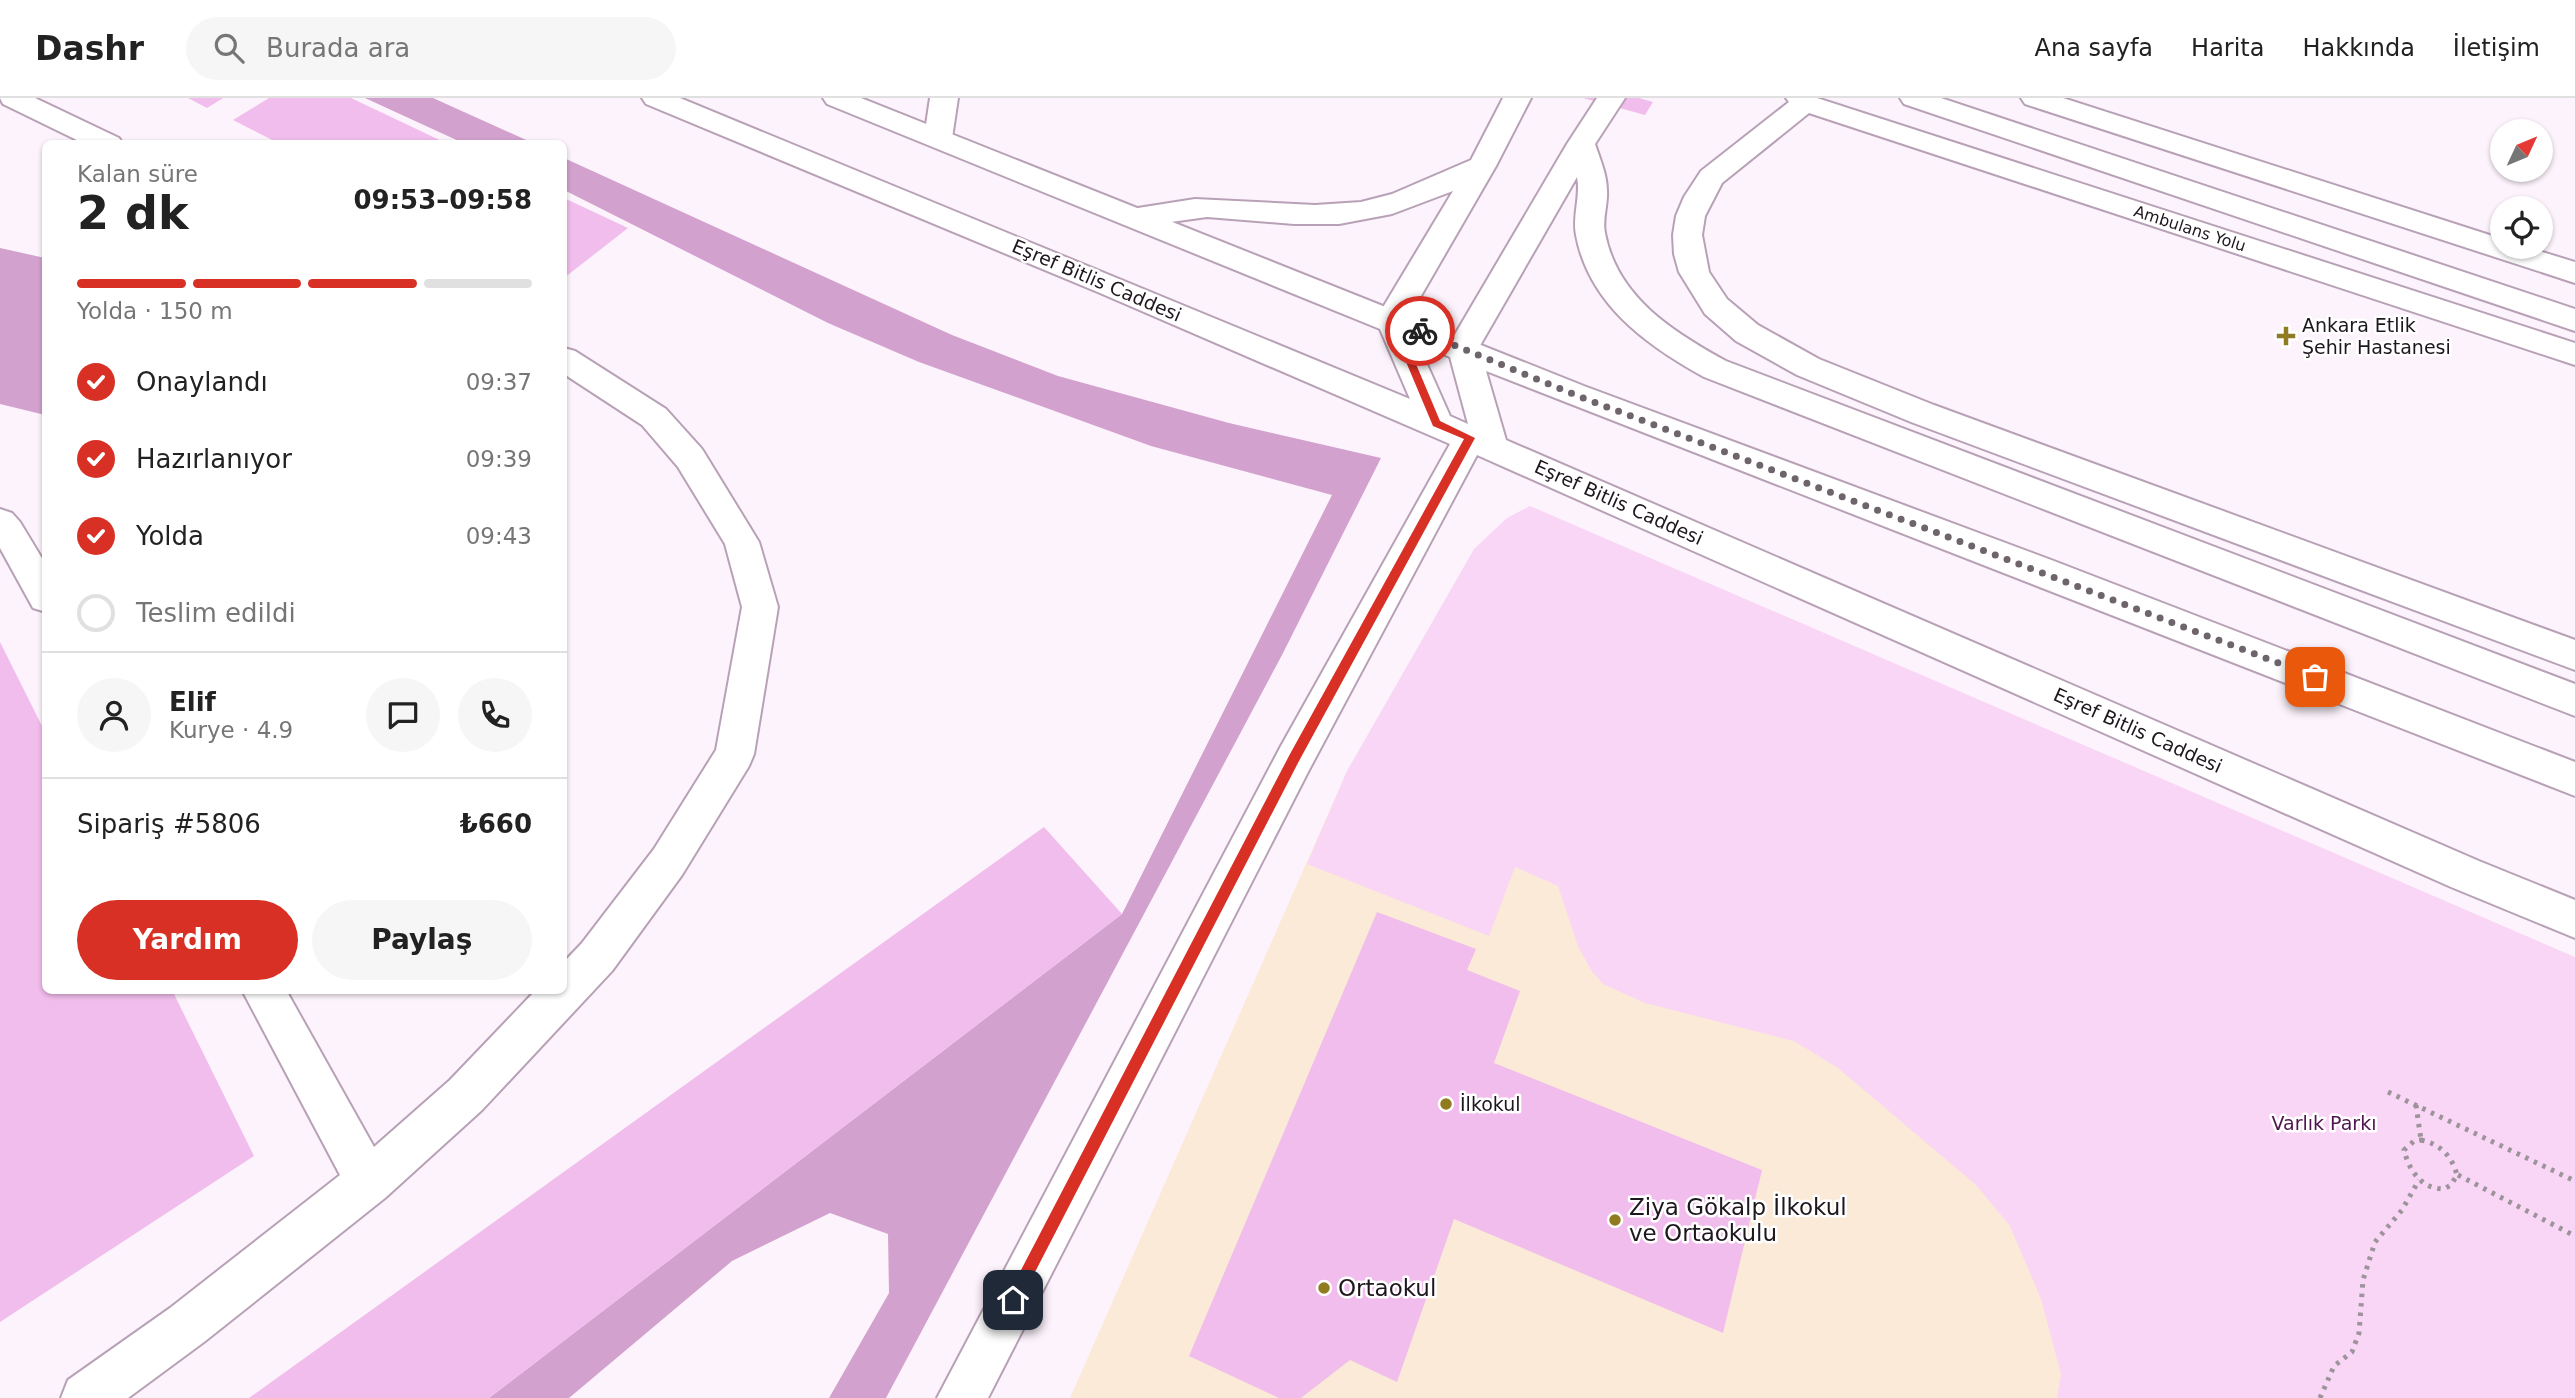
<!DOCTYPE html>
<html lang="tr">
<meta charset="utf-8">
<style>
body{margin:0;font-family:"DejaVu Sans",sans-serif;background:#f6f6f6;color:#222;height:100vh;display:flex;flex-direction:column;font-size:26px;white-space:nowrap}
*{box-sizing:border-box;margin:0}
p{font-size:23px;color:#767676}
.icon{flex:none;width:38px;height:38px;fill:none;stroke:currentColor;stroke-width:2;stroke-linecap:round;stroke-linejoin:round}
.map{position:relative;flex:1;overflow:hidden}
.drawer{position:absolute;left:42px;top:42px;width:525px;height:854px;display:flex;flex-direction:column;background:#fff;border-radius:10px;box-shadow:0 2px 5px #0004}
.drawer>*{flex:none}
.needle{width:46px;rotate:46deg}
.tools{position:absolute;left:2490px;top:21px;display:grid;gap:14px}
.tools a{display:grid;place-items:center;width:63px;height:63px;border-radius:50%;background:#fff;box-shadow:0 2px 5px #0004;font-size:35px}
.pin{position:absolute;display:grid;place-items:center;width:60px;height:60px;color:#fff;margin:-30px;border-radius:14px;box-shadow:0 4px 10px #0006}
.courier{position:absolute;display:grid;place-items:center;width:70px;height:70px;margin:-35px;border:5px solid #d93025;border-radius:50%;background:#fff;color:#222;box-shadow:0 2px 9px #0007}
.headline em{font-style:normal;font-weight:700}
.headline div{display:flex;flex-direction:column-reverse}
.headline{display:flex;align-items:center;justify-content:space-between;height:119px;padding:0 35px}
h1{font-size:46px;font-weight:700;line-height:52px}
.bar{display:grid;grid-template-columns:repeat(4,1fr);gap:10px 7px;align-content:center;height:84px;padding:0 35px}
.bar i{height:9px;border-radius:5px;background:#e0e0e0}
.bar .on{background:#d93025}
.bar p{grid-column:span 4}
.line{display:flex;align-items:center;gap:18px;padding:0 35px;border-top:2px solid #e0e0e0}
.line div{flex:1}
.round{display:grid;place-items:center;flex:none;width:74px;height:74px;border-radius:37px;background:#f6f6f6}
ol{padding:0 35px;list-style:none}
li{display:flex;align-items:center;gap:21px;height:77px}
li p{margin-inline-start:auto}
li .icon{padding:7px;border-radius:50%;background:#d93025;color:#fff;stroke-width:4}
li:last-child{color:#767676}
li i{width:38px;height:38px;border:4px solid #e0e0e0;border-radius:50%}
.primary-button{display:flex;gap:14px;margin-top:auto;padding:14px 35px}
.primary-button a{flex:1;height:80px;border-radius:42px;background:#d93025;color:#fff;font-size:28px;font-weight:700;line-height:80px;text-align:center}
.primary-button a+a{background:#f6f6f6;color:#222}
header{display:flex;align-items:center;gap:42px;box-sizing:border-box;height:98px;padding:0 35px;background:#fff;border-bottom:2px solid #e0e0e0}
header strong{font-size:33px}
nav{display:flex;gap:38px;margin-inline-start:auto;font-size:24px}
.search{width:490px;height:63px;background:#f6f6f6;display:flex;align-items:center;gap:18px;box-sizing:border-box;padding:0 24px;border-radius:38px;color:#767676;font-size:26px}
.map>svg:first-child{display:block}
.education{fill:#faead7}
.green{fill:#f9d6f5}
.forest{fill:#d3a1ce}
.building{fill:#f1bdec}
.lines{fill:none;stroke-linecap:round;stroke-linejoin:round}
.minor-casing{stroke:#b8a1b6;stroke-width:4}
.major-casing{stroke:#b8a1b6;stroke-width:4}
.path{stroke:#9c939b;stroke-width:5;stroke-dasharray:3.5 6;stroke-linecap:butt}
.minor{fill:#fff;fill-rule:evenodd}
.major{fill:#fff;fill-rule:evenodd}
.route{fill:#d93025}
.done{stroke:#6d646c;stroke-width:7;stroke-dasharray:0 12.6}
.poi-dot{fill:#917b21;stroke:#fff;stroke-width:2.5}
.labels{text-anchor:middle;stroke-width:5;stroke-linejoin:round;paint-order:stroke}
.far-street-label{font-size:16px;fill:#1f171e;stroke:#fff}
.street-label{font-size:19px;fill:#1f171e;stroke:#fff}
.poi-label{font-size:19px;fill:#1f171e;stroke:#fff;text-anchor:start}
.park-label{font-size:19px;fill:#50154e;stroke:#fff}
.near-poi-label{font-size:23px;fill:#1f171e;stroke:#fff;text-anchor:start}
</style>
<header>
<strong>Dashr</strong>
<div class="search"><svg class="icon" aria-label="search" viewBox="0 0 24 24"><circle cx="10" cy="10" r="6"/><path d="M15 15l6 6"/></svg>Burada ara</div>
<nav><a>Ana sayfa</a><a>Harita</a><a>Hakkında</a><a>İletişim</a></nav>
</header>
<div class="map">
<svg width="2575" height="1300" viewBox="0 0 2575 1300">
<rect width="100%" height="100%" fill="#fdf3fc"/>
<path class="education" d="M1347,673L1935,943L2225,1300H1070Z"/>
<path class="green" d="M1530,408L2575,859V1300H2057L2061,1276L2041,1201L2010,1128L1976,1087L1838,970L1794,943L1645,905L1603,886L1591,872L1578,848L1558,788L1515,769L1489,838L1307,766L1347,673L1474,451L1507,420Z"/>
<path class="forest" d="M365,0H433L533,45H463Z
M564,60L952,237L1058,278L1229,325L1381,360L1282,557L886,1300H829L889,1195L888,1136L830,1115L732,1163L569,1300H489L1122,816L1332,397L1151,348L919,264L828,225L564,92Z
M0,150L45,160V317L0,306Z"/>
<path class="building" d="M188,0H223L207,10Z
M269,0H351L448,46H280L233,22Z
M1583,0H1639L1653,4L1645,17Z
M564,100L628,130L564,180Z
M0,544L46,636V892H172L254,1058L0,1224Z
M1044,729L1122,816L489,1300H249Z
M1377,814L1476,851L1467,872L1520,893L1494,965L1762,1072L1723,1235L1454,1121L1397,1284L1350,1262L1301,1300H1279L1189,1258Z"/>
<g class="lines">
<g class="minor-casing">
<path id="minor" d="M0,0H35L119,40L123,46H85L3,6Z
M930,0H958L952,40L948,46L938,49L928,46L924,40Z
M1503,0H1531L1496,68L1403,229L1392,232L1381,229L1376,221L1453,93L1392,116L1339,126H1294L1207,119L1135,129L1125,126L1120,119L1125,112L1195,101L1315,107L1361,104L1392,96L1471,62Z
M1597,0H1625L1595,46C1600,61 1607,77 1607,93C1608,107 1602,121 1605,135C1617,199 1673,234 1726,263L2575,586V618L1704,279C1646,247 1589,206 1576,137C1572,118 1581,98 1577,79L1474,258L1463,261L1452,258L1447,250L1567,46Z
M1786,0H1817L2575,245V267L1809,15L1722,85L1705,118L1702,137L1709,174L1727,201L1758,227L1819,261L1934,307L2575,542V572L1911,324L1797,277L1736,243L1705,216L1679,174L1674,156L1673,137L1676,118L1684,99L1701,73L1789,4Z
M1900,0H1941L2575,211V233L1904,6Z
M2021,0H2063L2502,141V149H2526L2575,164V185L2025,6Z
M564,250L575,253L666,311L702,351L759,444L778,509L754,656L749,668L682,777L612,873L482,1012L385,1100L204,1244L128,1300H61L68,1282L170,1210L340,1077L242,892H286L374,1049L450,982L536,892H564V864L582,845L654,751L716,652L742,509L725,446L678,369L642,327L564,276Z
M0,411L12,415L20,424L46,467V514L33,510L0,450Z"/>
</g>
<g class="major-casing">
<path id="major" d="M642,0H680L1410,301L1380,231L827,6L823,0H861L1584,288L2054,463L2575,664V698L1486,273L1506,342L2479,763L2575,802V840L2451,789L1477,357L1309,672L988,1300H937L1281,648L1450,346L1100,195L646,6ZM1418,246L1450,259L1468,326L1450,318Z"/>
</g>
<path class="path" d="M2388,994L2575,1083
M2416,1007L2421,1042
M2421,1042C2440,1046 2452,1058 2457,1077L2451,1087L2444,1091C2421,1091 2409,1072 2404,1052L2414,1043Z
M2458,1077L2575,1138
M2320,1300L2334,1268L2352,1254L2359,1235L2363,1182L2375,1144L2402,1112L2419,1082"/>
<use href="#minor" class="minor"/>
<use href="#major" class="major"/>
</g>
<path class="route" d="M1392,218L1425,233L1420,236L1400,228L1440,323L1475,340L1299,663L1018,1207L1013,1209L1008,1207V1197L1290,656L1464,341L1433,328L1388,221Z"/>
<g class="lines">
<path class="done" d="M1420,233L1573,296L2315,579"/>
</g>
<g class="poi-dot">
<path d="M2282.5 227.5h7v7h7v7h-7v7h-7v-7h-7v-7h7z"/>
<circle cx="1446" cy="1006" r="7"/>
<circle cx="1615" cy="1122" r="7"/>
<circle cx="1324" cy="1190" r="7"/>
</g>
<g class="labels">
<g class="far-street-label">
<text transform="translate(2190 130) rotate(18)" y="6">Ambulans Yolu</text>
</g>
<g class="street-label">
<text transform="translate(1097 182) rotate(23)" y="7">Eşref Bitlis Caddesi</text>
<text transform="translate(1619 404) rotate(24)" y="7">Eşref Bitlis Caddesi</text>
<text transform="translate(2138 632) rotate(24)" y="7">Eşref Bitlis Caddesi</text>
</g>
<g class="poi-label">
<text x="2302" y="234">Ankara Etlik<tspan x="2302" dy="22">Şehir Hastanesi</tspan></text>
<text x="1460" y="1013">İlkokul</text>
</g>
<g class="park-label">
<text x="2324" y="1032">Varlık Parkı</text>
</g>
<g class="near-poi-label">
<text x="1629" y="1117">Ziya Gökalp İlkokul<tspan x="1629" dy="26">ve Ortaokulu</tspan></text>
<text x="1338" y="1198">Ortaokul</text>
</g>
</g>
</svg>
<div class="tools">
<a><svg class="needle" viewBox="-14 -14 28 28"><path d="M0-13l5 13h-10z" fill="#e53935"/><path d="M0 13l5-13h-10z" fill="#767676"/></svg></a>
<a><svg class="icon" aria-label="locate" viewBox="0 0 24 24"><circle cx="12" cy="12" r="6"/><path d="M12 2v4M12 18v4M2 12h4M18 12h4"/></svg></a>
</div>
<div class="pin" style="left:2315px;top:579px;background:#ea580c"><svg class="icon" aria-label="bag" viewBox="0 0 24 24"><path d="M5 8h14l-1 12H6zM9 8a3 3 0 0 1 6 0"/></svg></div>
<div class="pin" style="left:1013px;top:1202px;background:#1f2937"><svg class="icon" aria-label="home" viewBox="0 0 24 24"><path d="M3 11l9-7 9 7M6 9v11h12V9"/></svg></div>
<div class="courier" style="left:1420px;top:233px"><svg class="icon" aria-label="bike" viewBox="0 0 24 24"><circle cx="6" cy="16" r="4"/><circle cx="18" cy="16" r="4"/><path d="M6 16l4-8h5l3 8M10 8l3 8H6M13 5h3"/></svg></div>
<section class="drawer">
<div class="headline"><div><h1>2 dk</h1><p>Kalan süre</p></div><em>09:53–09:58</em></div>
<div class="bar"><i class="on"></i><i class="on"></i><i class="on"></i><i></i><p>Yolda · 150 m</p></div>
<ol>
<li><svg class="icon" aria-label="check" viewBox="0 0 24 24"><path d="M5 12l5 5 9-10"/></svg>Onaylandı<p>09:37</p></li>
<li><svg class="icon" aria-label="check" viewBox="0 0 24 24"><path d="M5 12l5 5 9-10"/></svg>Hazırlanıyor<p>09:39</p></li>
<li><svg class="icon" aria-label="check" viewBox="0 0 24 24"><path d="M5 12l5 5 9-10"/></svg>Yolda<p>09:43</p></li>
<li><i></i>Teslim edildi</li>
</ol>
<div class="line" style="height:126px"><a class="round"><svg class="icon" aria-label="person" viewBox="0 0 24 24"><circle cx="12" cy="8" r="4"/><path d="M4 21q1-7 8-7t8 7"/></svg></a><div><b>Elif</b><p>Kurye · 4.9</p></div><a class="round"><svg class="icon" aria-label="chat" viewBox="0 0 24 24"><path d="M4 5h16v11H9l-5 4z"/></svg></a><a class="round"><svg class="icon" aria-label="phone" viewBox="0 0 24 24"><path d="M5 4h4l2 5-3 2q2 4 5 5l2-3 5 2v4C11 20 4 13 5 4z"/></svg></a></div>
<div class="line" style="height:91px"><div>Sipariş #5806</div><b>₺660</b></div>
<div class="primary-button"><a>Yardım</a><a>Paylaş</a></div>
</section>
</div>
